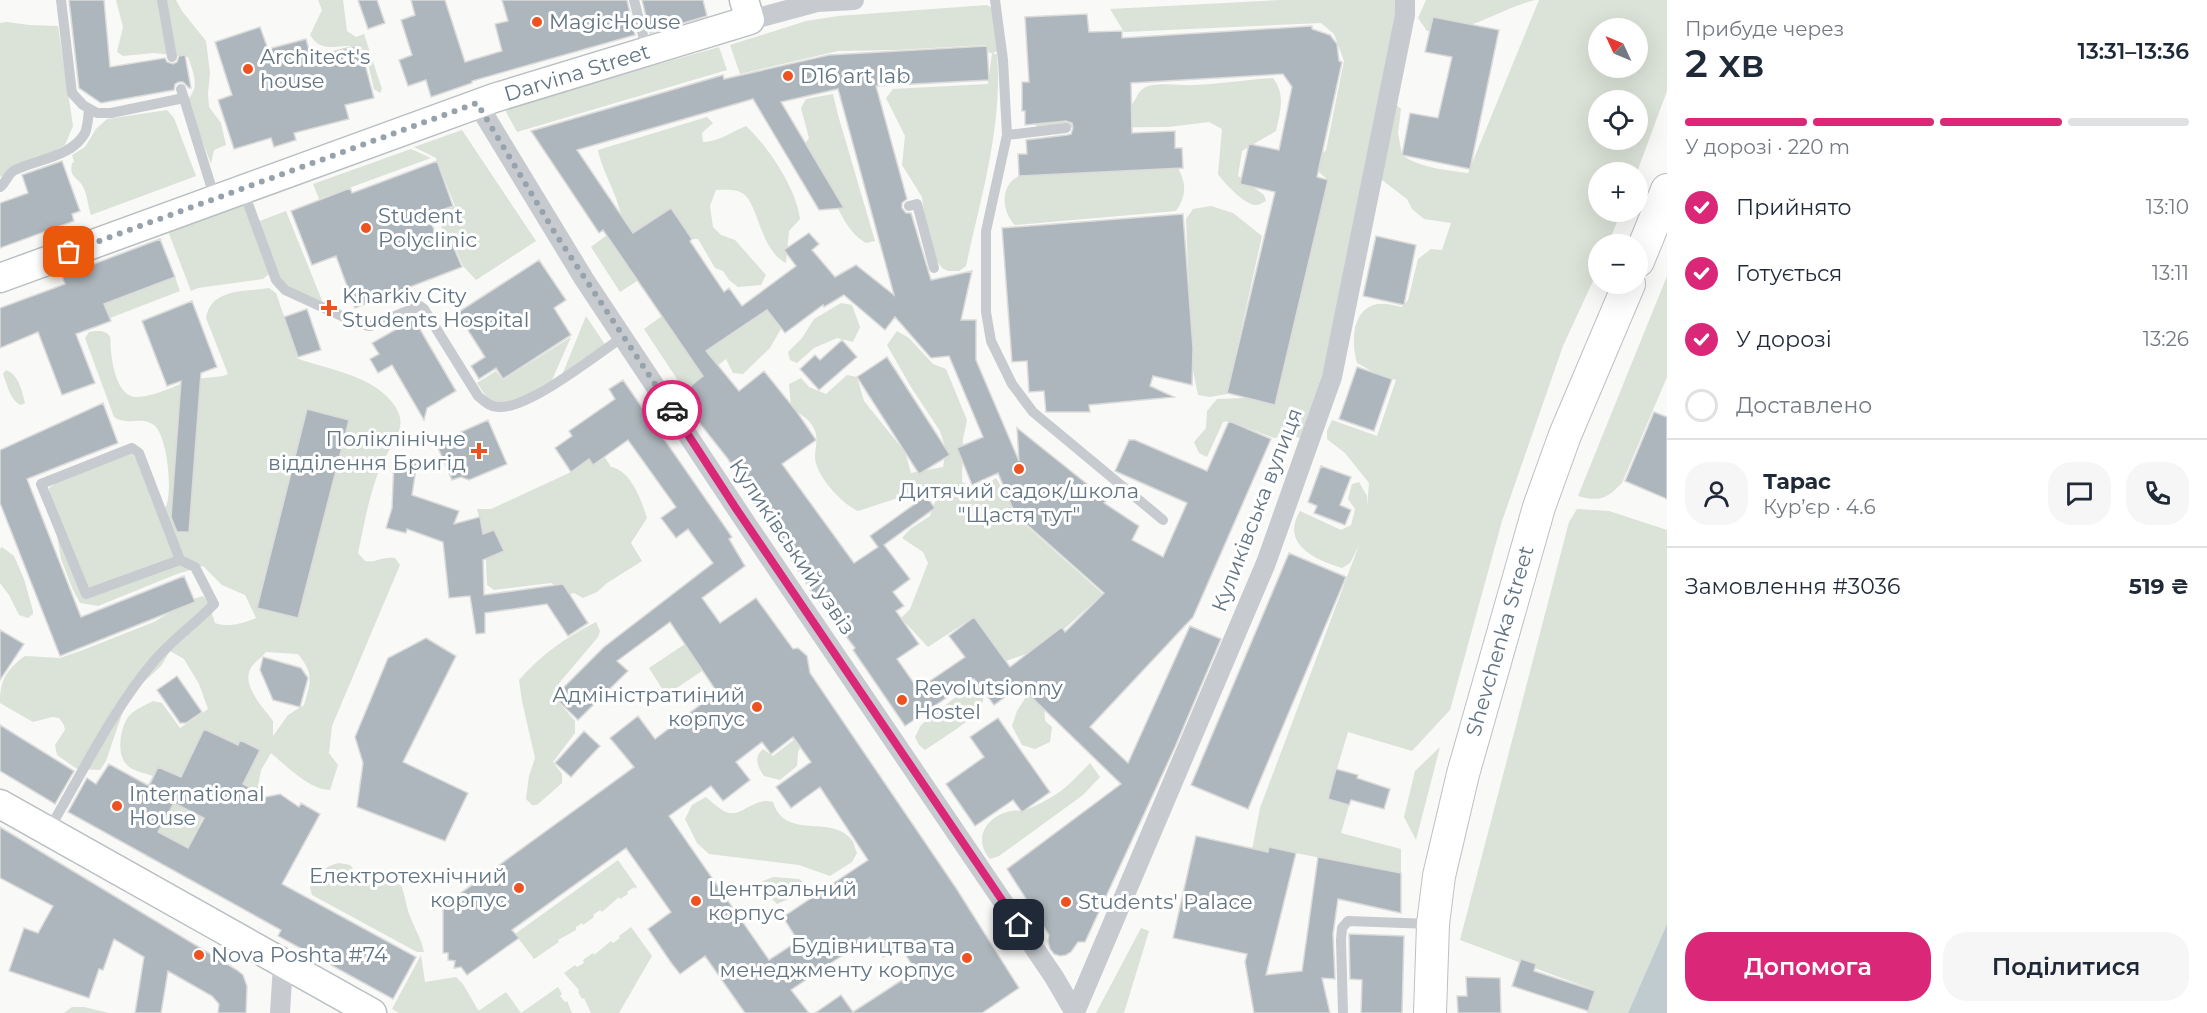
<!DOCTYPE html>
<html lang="uk">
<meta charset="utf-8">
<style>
body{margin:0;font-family:Montserrat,sans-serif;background:#f6f6f7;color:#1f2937;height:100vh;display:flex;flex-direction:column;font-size:22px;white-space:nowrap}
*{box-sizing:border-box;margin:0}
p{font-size:20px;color:#747a83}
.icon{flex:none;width:33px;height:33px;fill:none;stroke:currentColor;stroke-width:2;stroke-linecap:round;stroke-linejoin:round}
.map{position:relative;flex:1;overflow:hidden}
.details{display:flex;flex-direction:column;background:#fff;width:540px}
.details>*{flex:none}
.needle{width:39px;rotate:314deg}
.tools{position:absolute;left:1588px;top:18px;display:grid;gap:12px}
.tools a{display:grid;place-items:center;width:60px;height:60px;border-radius:50%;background:#fff;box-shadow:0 6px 24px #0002;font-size:30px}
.pin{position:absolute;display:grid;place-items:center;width:51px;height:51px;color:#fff;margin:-26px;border-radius:12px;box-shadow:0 3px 9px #0006}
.courier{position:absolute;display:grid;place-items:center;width:60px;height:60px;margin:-30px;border:4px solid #db2777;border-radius:50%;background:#fff;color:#222;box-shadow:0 2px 8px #0007}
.head em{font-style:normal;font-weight:600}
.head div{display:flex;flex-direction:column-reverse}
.head{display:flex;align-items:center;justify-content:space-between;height:102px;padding:0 18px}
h1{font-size:39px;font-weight:600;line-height:45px}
.bar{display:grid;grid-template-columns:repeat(4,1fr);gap:9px 6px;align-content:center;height:72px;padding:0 18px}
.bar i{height:8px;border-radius:4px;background:#e0e1e3}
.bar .selected{background:#db2777}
.bar p{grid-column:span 4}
.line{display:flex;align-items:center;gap:15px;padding:0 18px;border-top:2px solid #e0e1e3}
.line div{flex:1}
.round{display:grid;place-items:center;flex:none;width:63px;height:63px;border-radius:24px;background:#f6f6f7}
ol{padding:0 18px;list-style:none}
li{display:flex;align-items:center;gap:18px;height:66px}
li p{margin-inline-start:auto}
li .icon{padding:6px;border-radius:50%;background:#db2777;color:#fff;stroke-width:4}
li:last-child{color:#747a83}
li i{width:33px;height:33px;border:3px solid #e0e1e3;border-radius:50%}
.action{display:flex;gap:12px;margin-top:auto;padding:12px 18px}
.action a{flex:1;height:69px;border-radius:24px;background:#db2777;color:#fff;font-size:24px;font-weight:600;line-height:69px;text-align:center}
.action a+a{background:#f6f6f7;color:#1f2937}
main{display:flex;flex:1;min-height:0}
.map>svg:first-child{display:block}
.green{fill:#dbe2d7;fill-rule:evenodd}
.water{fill:#bfcbcf}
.building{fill:#adb6bc;stroke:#dbdbd9;stroke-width:1.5;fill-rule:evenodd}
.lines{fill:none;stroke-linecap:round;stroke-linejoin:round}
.secondary-casing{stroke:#b9bfc3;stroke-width:31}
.primary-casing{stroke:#bcc0c4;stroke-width:34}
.lane{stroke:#c7cbcf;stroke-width:10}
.street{stroke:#c7cbcf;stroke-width:20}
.secondary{stroke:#fff;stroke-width:28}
.primary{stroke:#fff;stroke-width:32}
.done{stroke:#97a3ac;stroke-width:6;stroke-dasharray:0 10.8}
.route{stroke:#db2777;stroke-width:8}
.poi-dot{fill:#ef5221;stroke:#fff;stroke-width:2}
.labels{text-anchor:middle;stroke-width:6;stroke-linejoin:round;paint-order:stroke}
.poi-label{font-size:21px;fill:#627584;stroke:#fff;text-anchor:start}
.street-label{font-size:21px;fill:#627584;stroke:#fff}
</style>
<main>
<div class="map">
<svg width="1667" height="1013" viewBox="0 0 1667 1013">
<rect width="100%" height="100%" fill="#f9f9f7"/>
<path class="green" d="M116,0H176L182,11L206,41L210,73L208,93L209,107L221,123L226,145L214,150L211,164L188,103C189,96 192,95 194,89C197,80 191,66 188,57L154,53L123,56L117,52L123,27Z
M318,0H343L347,31L356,37L364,34L382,89L380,93L374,89L365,51C344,37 325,59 310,35L322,10Z
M1281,0H1394L1400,7L1323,372L1300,438L1288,435L1274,438L1229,421L1223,422L1207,457L1199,453L1194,442L1206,428L1207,411L1217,399L1245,398L1275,404L1328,180L1319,172L1305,170L1326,150L1344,61L1334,34L1321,23L1124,32L1110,9Z
M1426,0H1535C1499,9 1465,36 1427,31L1418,18Z
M1539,0H1667V91L1637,172H1599V212H1621L1608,244H1599V268L1563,346L1502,521L1450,710L1412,751L1348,732L1328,799L1349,805L1341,833L1401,849V873L1290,852L1287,858L1252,850L1260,808L1359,545L1350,563L1342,568C1315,560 1280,544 1300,511L1341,530L1351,525L1355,509L1348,499L1352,484L1359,482L1367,496V507L1369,483L1345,453L1327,439V431L1332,420L1377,436L1396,380L1375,373L1357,363C1352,346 1351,317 1369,307C1379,301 1392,305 1402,307L1408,300L1418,259L1431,249L1442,250L1451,223L1424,219L1412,209L1407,199L1382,180L1379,165L1393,102L1401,109L1398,133L1402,155C1420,168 1446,170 1468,173ZM1599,28H1638V68H1599ZM1599,100H1638V140H1599Z
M987,5L994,9L1000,51L992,53L997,54C1003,125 981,197 966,266L959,271H948L942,268L937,261L925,219L922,197L902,165L905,136L886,98L893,89L988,84L992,53H989L986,45L895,50L838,51L740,74L730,45L806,21L838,16Z
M7,22L29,25L58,26L73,126L65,145L30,164L0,177V23Z
M719,47L727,70L517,132L506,112L507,107Z
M1273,78C1286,95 1280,112 1276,131L1242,151L1238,176L1264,195L1266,201C1263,202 1260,205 1256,205C1246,206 1223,182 1218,174L1222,129L1209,122L1168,127L1038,128L1035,124L1033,115L1127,109C1137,102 1135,94 1144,88C1155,81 1181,86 1194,85C1221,84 1247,80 1273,78Z
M833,94L838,115L875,241L866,243C845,231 838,205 826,185C819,173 809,162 800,151L809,138L801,108L806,99Z
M167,110L174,118L196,176L91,215C88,206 87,192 82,185C76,176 69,177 72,163L74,162L72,155L85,147L96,129L107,119Z
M707,117L713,123L702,133L703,142C719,142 731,132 746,126C768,146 797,190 800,219L789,231L786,263C758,249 759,199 740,192C733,189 723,190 716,190L710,206L713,227L721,235L735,240L766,275L761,285L738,287L729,280L723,271L715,268L698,239H692L671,208L615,246L637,281L620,292L591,247L624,222H622C619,195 603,175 598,150Z
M462,130L536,241L476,280L463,266L452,240H448L435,214L455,206L436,158L414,147Z
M411,149L431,158L319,199L313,184Z
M1178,168C1187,184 1186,197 1176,211L1015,225C1001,211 1000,185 1019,176Z
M245,204L269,274L263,279L198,288L191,291L168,231Z
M1211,206L1233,213L1262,236L1227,394L1210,397L1198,395L1192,365L1186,219L1193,209Z
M286,211L323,303L283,284L257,222Z
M1667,276V377L1622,483C1607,499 1599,502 1578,496Z
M175,277L180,291L110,318L104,304Z
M269,288L276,293L298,357L296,358C321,367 347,371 370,384C384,392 404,409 400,427C397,442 385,454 380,468C369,495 364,525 358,553L365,561C377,563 381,556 395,558L400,565L332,726L329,753L338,765L330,790C310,790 285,765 271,753L261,770L257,792L236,828L224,829L203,817L188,848L168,838L155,861L145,856L161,827L140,798L153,776C145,773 132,771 127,765C116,755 120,727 129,716C135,709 146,705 153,701L162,703L180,728L208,709L199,684L184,659L170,651L161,666L133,692L122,714L106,761L100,770L77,769L57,755L55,745L65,730L64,725L59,718L52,717L33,722L0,703C0,680 6,670 25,656L60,658L83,650L154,622L190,600L203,596L208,602L215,623C227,628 245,623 256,618L245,595L222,585L203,566L177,574L98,606L80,603L73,590L61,559L49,488L56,483L130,453L138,459L159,513C161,510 164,509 166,506C173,491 167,435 154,425C140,415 130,427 114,417L85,338L89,332C96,331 106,329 110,337C111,340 110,347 111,351C112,364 117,391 131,396C143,401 176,386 188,381C199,377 223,378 228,374L206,318C211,288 245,292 269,288ZM266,652L298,654C314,674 311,681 304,705L288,715L273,736V721C264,708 239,684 252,666C256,661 262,657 266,652Z
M841,303L852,305L860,327L853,342L837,338L814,348L797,363L790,360L788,352L802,338L814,319Z
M765,307L781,329L770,348L743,374L733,373L726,359L685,391L644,329L662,316L693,360L752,321Z
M586,316L606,346L562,375Z
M897,331L909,338L933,364L946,369L967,420L963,439L962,482L977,490L996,478L1021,521L1103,594L1063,630L1061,627L1029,653L1006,661L974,617L928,647L901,618L910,609L928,563L923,552L902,538L910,529L930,516L936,499L923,493L901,497L858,511C842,504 815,475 815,457C815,446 820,437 812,425C808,418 798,413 791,407L789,384L801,378L809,387L826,394L847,375L857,377L864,401L905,452L911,473L943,467L946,450L940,431L911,387L887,345Z
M571,337L552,380L514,402H490L477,383L496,371L503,380Z
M6,370C19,375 22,391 25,403L21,405C10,400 7,384 3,374Z
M604,456L611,467C631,470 642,502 647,518L631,543L642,561L607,583L597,592L583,598L574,593L570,594L551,583L494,590L487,585L486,563L488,533L483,534L477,509H491L571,472L589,459L593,464Z
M1577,509L1609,511L1667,530V924L1628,1013H1587L1594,990L1460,940L1569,522Z
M2,547L14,556L24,579L33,611V614L28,618L19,615L9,595L0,583V549Z
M596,622L600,631L598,637L555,688V698L575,721V733L553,762L562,774V783L537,805H532L526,799L529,776L535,758L522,701L519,680C541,655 566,637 596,622Z
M685,644L702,671L666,695L649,668Z
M979,684C983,690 985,698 981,706C975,719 938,741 925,750L919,745L915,737L921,725L969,686Z
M1034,684L1044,699L1045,721L1052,727L1050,742L1035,749L1022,745L1012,726L1017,711Z
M796,738L802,744L798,752L797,766L780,780L764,776C758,768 753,757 763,749L773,756Z
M1440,747L1416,840L1404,817L1415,771Z
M1090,763L1100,777L1083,795L999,856L990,859C972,838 987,816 1011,811C1016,810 1021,811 1025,810C1035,807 1046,800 1055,795C1068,787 1079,774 1090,763Z
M706,797C712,802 719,809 726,812C740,819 754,796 773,802C785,841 830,814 851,839C854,842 855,849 857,853L852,862L830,876L799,865L709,854L697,843L685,819L692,805Z
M618,860L637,887L635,889L634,887L627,892L628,894L620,899L619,897L602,912L600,910L593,915L594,917L583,925L582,923L576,927V930L558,940L559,942L534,959L515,934Z
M339,863L350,865L366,884C381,887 389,880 401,885C405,895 406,905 409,914C414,927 421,938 424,952H417L312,895L310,887C316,874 325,866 339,863Z
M773,877L799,879L806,884L800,894L777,904L767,894L761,882Z
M631,927L652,956L619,1013H591L584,998L582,999L578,992L579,990L564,973L575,965L577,967L584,963L583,960L593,953L594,955L611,941L613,943L620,938L619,936Z
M1141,928L1149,931L1124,1013H1096Z
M421,955L425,982L456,977L463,984L478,1010H480L506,992L521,1013L558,987L562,994L560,996L565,1002L567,1001L572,1013H399L392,1009Z
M72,1007H84L109,1013H64Z"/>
<path class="water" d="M1667,924V1013H1628Z"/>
<path class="building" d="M69,0H104L110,67L165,58L167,62L173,64L177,62L179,56L185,55L191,88H189L183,82H179L175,84L174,90L101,103L79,88Z
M358,0H377L385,23L368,29Z
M411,0H445L465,62L502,51L495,24L508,21L502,0H627L635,35L472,81V83L431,97L426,80L408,86L399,60L412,55L401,20L415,15Z
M642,0H703L707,16L650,33Z
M1087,14L1089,32L1122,31V38L1312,26V29L1330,35L1337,44L1339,61L1342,62L1317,177L1328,180L1275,405L1227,393L1275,192L1240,184L1249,144L1279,150L1292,87L1283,74L1131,83L1132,133L1175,131V148H1182L1183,168L1019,176L1018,154H1027L1026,140L1067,135L1071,134L1073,128L1072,123L1066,121L1025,125V111H1022V82H1029L1025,17Z
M1433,17L1499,30L1470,169L1402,155L1410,113L1438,118L1452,57L1425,52Z
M260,27L268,49L306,39L311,57L360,45L374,98L345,105L349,119L294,133L296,140L274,147L271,138L234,149L218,100L232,95L215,42Z
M987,46L989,80L876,86L907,199L902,203V208L906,213H911L931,280L972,271L961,320H976V360L1019,461L1017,428L1107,500L1104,503L1139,526L1132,540L1163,557L1187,503L1115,471L1129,440H1135L1207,471L1229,421L1271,439L1193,617L1090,727L1128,763L1190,626L1221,639L1175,747L1085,942H1078L1071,952L1066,955L1060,956L1054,954L1050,949L1048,941L1049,935L1007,869L1121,784L1020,686L994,705L974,679L905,726L853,650L855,648L812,592L750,497L752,496L728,459L678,396L703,376L603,230L599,233L531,131L723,75L724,79L829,55ZM838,89L894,295L856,265L835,277L812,250L819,244L809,233L784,250L796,266L742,306L729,288L724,292L690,241L692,239L671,208L633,233L577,150L753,99L819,210L844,208L781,102ZM844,295L885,330L895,317L931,358L949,356L983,437L957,448L972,485L998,473L1015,514L1104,593L1065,632L1062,627L1010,667L974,617L949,636L965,657L918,689L897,659L919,644L896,611L904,606L893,592L910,579L884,545L935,508L926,496L870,536L878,547L854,563L782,464L816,440L797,412L764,371L739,391L706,351L767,310L785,333L823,305L824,307Z
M62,161L80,211L72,214L74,221L0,248V203L28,193L22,175Z
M437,161L453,206L428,215L440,244L451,241L462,267L355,308L336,256L312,265L291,211L350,188L352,193Z
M1183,214L1193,348L1192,385L1153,376L1150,386L1174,397L1089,405L1090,412H1046L1044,391L1029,392L1027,361L1012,362L1002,228Z
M1376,236L1416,245L1404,305L1363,296Z
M160,239L175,277L104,304L111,321L76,334L95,383L62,395L38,332L0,348V308L65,284L62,276Z
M539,260L566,300L554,308L571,335L503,379L496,368L479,379L471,366L485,357L457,313Z
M192,301L217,367L201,373L189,532H177L171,517L181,381L167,386L142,321Z
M307,309L321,350L298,357L284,317Z
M414,319L456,391L427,408L424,420L392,365L378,373L370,359L379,354L372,343Z
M842,340L857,357L819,390L800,369L815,355L820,360Z
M887,357L950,455L919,474L857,377Z
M1357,367L1392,379L1374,431L1339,419Z
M623,380L732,537L729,539L745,566L702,598L720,623L756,598L793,649L798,648L807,656L810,673L956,888L1019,988L982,1013H815L841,995L853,1012L916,971L900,946L883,957L870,937L791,990L809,1013H745L705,956L680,974L672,964L648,929L671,912L626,848L512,930L519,938L467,975L461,967L454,968L455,961L448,960V953H443V906L634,767L610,738L638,716L655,739L717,692L670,622L617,661L628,671L578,720L554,697L604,647L713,563L688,529L676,538L661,518L676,507L628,440L593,465L589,459L571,472L555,448L572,436L569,431L615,399L609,389ZM793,737L811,762L776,787L791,808L820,787L868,860L783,917L798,941L769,960L669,816L711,786L723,801L750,780L736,762L762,742L771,754Z
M103,403L118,443L27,479L81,617L184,576L195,602L60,656L0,503V450Z
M307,409L349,420L298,618L257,608Z
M1654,412L1667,417V499L1625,481Z
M488,420L507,464L469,480L461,477L452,480L436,443Z
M394,461L417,462L412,495L459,511L454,524L480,517L483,534L494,530L504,551L483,560L484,595L563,584L588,623L568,636L547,604L485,613V633L476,634L470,596L449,598L443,542L407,529L406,533L386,528L392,508Z
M1321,466L1351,477L1340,505L1351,510L1345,525L1314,513L1317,506L1308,502Z
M1289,553L1346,577L1248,809L1191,785Z
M0,630L24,644L0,680Z
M426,638L456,656L403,762L468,793L445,841L357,807L363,763L355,737L388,658Z
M263,657L301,668L308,678L300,707L273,700L260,670Z
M177,676L202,712L186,723H180L157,690Z
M998,718L1050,792L1022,812L1013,800L975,826L946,784L984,757L970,737Z
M0,725L74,771L55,804L0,771Z
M204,729L238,745L240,740L260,750L243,784L266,797L280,794L299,807L301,803L320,814L282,884L416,957L393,999L278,936L281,930L68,812L87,778L96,784L109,764L149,786L158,767L181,777ZM174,803L204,818L188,848L158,832Z
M584,731L600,746L571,777L555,763Z
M1336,769L1358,775L1357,778L1390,789L1384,809L1351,800L1349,805L1328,799Z
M0,827L237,970L243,975L247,986L246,1013H218L219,1004L212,996L168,971L161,1013H135L144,957L114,939L103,970L99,969L89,998L9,971L24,928L38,933L53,906L0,878Z
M1196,836L1268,852L1269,847L1296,853L1266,975L1302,971L1318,857L1401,873V913L1338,899L1333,934L1335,979L1322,978L1330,1013H1254L1245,962L1247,954L1173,938Z
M1349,934L1404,936L1402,1013H1361L1362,980L1350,979Z
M1521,959L1536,964L1534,971L1595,991L1588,1011L1512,986Z
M1466,977L1500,978L1501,1013H1458L1457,996H1467Z"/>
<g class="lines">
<g class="secondary-casing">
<path id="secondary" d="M0,278L494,98L750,20L744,0
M0,804L372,1013"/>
</g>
<g class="primary-casing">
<path id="primary" d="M1638,261L1667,190
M1430,1013L1433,924L1439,876L1463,774L1539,507L1565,435L1629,284"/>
</g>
<path class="lane" d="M61,0L72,93L83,105L97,113H111L184,98
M162,0L172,57
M634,0L647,51
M995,0L1003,60L1007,135L986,231V312L991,341L1012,384L1033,412L1163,520
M181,89L215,199
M1007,135L1066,128
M0,187C6,183 8,173 15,170C37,159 72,157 85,133C88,126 88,117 89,110
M243,190L276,280L285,290L359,324L370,326L420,306L424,309L478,396C484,401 490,407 498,407C527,410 598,354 624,336
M909,206L917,204L934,268
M48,831C82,774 111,712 154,661C172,640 195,624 214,604L195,567L180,560L139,453L132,448L41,484L86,594L180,560
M1343,1013L1341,940L1342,928L1348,921L1431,924"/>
<path class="street" d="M750,20L817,2L854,0
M477,103L584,279L748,526L1054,977L1075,1013
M1075,1012L1266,563L1332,377L1405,15V0
M280,1013L283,964"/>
<use href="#secondary" class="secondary"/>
<use href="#primary" class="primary"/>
</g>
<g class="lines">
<path class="done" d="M69,252L477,103L555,233L672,410"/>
<path class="route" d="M672,410L735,507L1019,925"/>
</g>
<g class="poi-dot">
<circle cx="537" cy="22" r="6"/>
<circle cx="248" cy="69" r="6"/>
<circle cx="788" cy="76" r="6"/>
<circle cx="366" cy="228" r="6"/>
<path d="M326 299h6v6h6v6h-6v6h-6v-6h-6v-6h6z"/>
<path d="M476 442h6v6h6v6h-6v6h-6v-6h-6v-6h6z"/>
<circle cx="1019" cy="469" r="6"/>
<circle cx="902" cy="700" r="6"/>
<circle cx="757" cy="707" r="6"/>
<circle cx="117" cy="806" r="6"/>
<circle cx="519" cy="888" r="6"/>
<circle cx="696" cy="901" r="6"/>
<circle cx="1066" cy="902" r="6"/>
<circle cx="199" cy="955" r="6"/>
<circle cx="967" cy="958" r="6"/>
</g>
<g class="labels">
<g class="poi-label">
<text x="549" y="29">MagicHouse</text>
<text x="260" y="64">Architect's<tspan x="260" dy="24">house</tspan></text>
<text x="800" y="83">D16 art lab</text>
<text x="378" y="223">Student<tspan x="378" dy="24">Polyclinic</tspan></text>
<text x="342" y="303">Kharkiv City<tspan x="342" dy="24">Students Hospital</tspan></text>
<text x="466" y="446" text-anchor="end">Поліклінічне<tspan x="466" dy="24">відділення Бригід</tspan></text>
<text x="1019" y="498" text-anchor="middle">Дитячий садок/школа<tspan x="1019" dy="24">"Щастя тут"</tspan></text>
<text x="914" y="695">Revolutsionny<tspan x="914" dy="24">Hostel</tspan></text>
<text x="745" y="702" text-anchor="end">Адміністратиіний<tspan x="745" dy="24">корпус</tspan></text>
<text x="129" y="801">International<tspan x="129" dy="24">House</tspan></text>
<text x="507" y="883" text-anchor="end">Електротехнічний<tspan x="507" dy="24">корпус</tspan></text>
<text x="708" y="896">Центральний<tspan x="708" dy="24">корпус</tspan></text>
<text x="1078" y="909">Students' Palace</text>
<text x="955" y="953" text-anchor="end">Будівництва та<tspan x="955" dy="24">менеджменту корпус</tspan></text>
<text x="211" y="962">Nova Poshta #74</text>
</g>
<g class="street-label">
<text transform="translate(577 73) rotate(-17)" y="7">Darvina Street</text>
<text transform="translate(1257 510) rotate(-69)" y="7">Куликівська вулиця</text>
<text transform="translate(792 547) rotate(56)" y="7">Куликівський узвіз</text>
<text transform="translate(1500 641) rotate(-74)" y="7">Shevchenka Street</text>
</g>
</g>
</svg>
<div class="tools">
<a><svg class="needle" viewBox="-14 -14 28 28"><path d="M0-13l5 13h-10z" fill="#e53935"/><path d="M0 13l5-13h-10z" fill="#747a83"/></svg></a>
<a><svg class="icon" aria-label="locate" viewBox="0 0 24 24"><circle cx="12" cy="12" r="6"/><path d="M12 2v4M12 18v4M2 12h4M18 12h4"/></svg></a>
<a>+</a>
<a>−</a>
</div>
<div class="pin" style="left:69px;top:252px;background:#ea580c"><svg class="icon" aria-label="bag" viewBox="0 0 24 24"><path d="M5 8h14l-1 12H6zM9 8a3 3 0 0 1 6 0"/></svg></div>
<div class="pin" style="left:1019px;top:925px;background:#1f2937"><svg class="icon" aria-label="home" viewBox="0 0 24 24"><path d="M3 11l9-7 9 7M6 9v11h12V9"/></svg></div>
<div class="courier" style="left:672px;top:410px"><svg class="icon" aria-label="car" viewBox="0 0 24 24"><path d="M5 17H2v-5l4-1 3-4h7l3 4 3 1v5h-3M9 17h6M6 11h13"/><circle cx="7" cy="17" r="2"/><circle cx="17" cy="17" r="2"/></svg></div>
</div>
<section class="details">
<div class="head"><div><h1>2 хв</h1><p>Прибуде через</p></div><em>13:31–13:36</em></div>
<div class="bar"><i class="selected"></i><i class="selected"></i><i class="selected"></i><i></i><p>У дорозі · 220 m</p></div>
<ol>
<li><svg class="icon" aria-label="check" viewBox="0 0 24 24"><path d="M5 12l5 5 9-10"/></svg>Прийнято<p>13:10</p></li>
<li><svg class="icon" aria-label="check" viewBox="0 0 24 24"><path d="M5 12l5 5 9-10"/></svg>Готується<p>13:11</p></li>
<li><svg class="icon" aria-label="check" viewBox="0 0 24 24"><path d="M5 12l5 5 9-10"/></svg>У дорозі<p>13:26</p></li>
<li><i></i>Доставлено</li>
</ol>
<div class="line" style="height:108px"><a class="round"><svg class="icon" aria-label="person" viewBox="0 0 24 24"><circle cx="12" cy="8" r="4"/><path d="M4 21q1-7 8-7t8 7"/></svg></a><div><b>Тарас</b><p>Кур’єр · 4.6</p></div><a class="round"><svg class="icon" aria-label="chat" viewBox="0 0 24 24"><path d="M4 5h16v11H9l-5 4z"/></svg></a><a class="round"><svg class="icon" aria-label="phone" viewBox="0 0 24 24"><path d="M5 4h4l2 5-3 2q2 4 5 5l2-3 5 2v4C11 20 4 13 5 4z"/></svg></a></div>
<div class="line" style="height:78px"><div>Замовлення #3036</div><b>519 ₴</b></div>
<div class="action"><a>Допомога</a><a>Поділитися</a></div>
</section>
</main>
